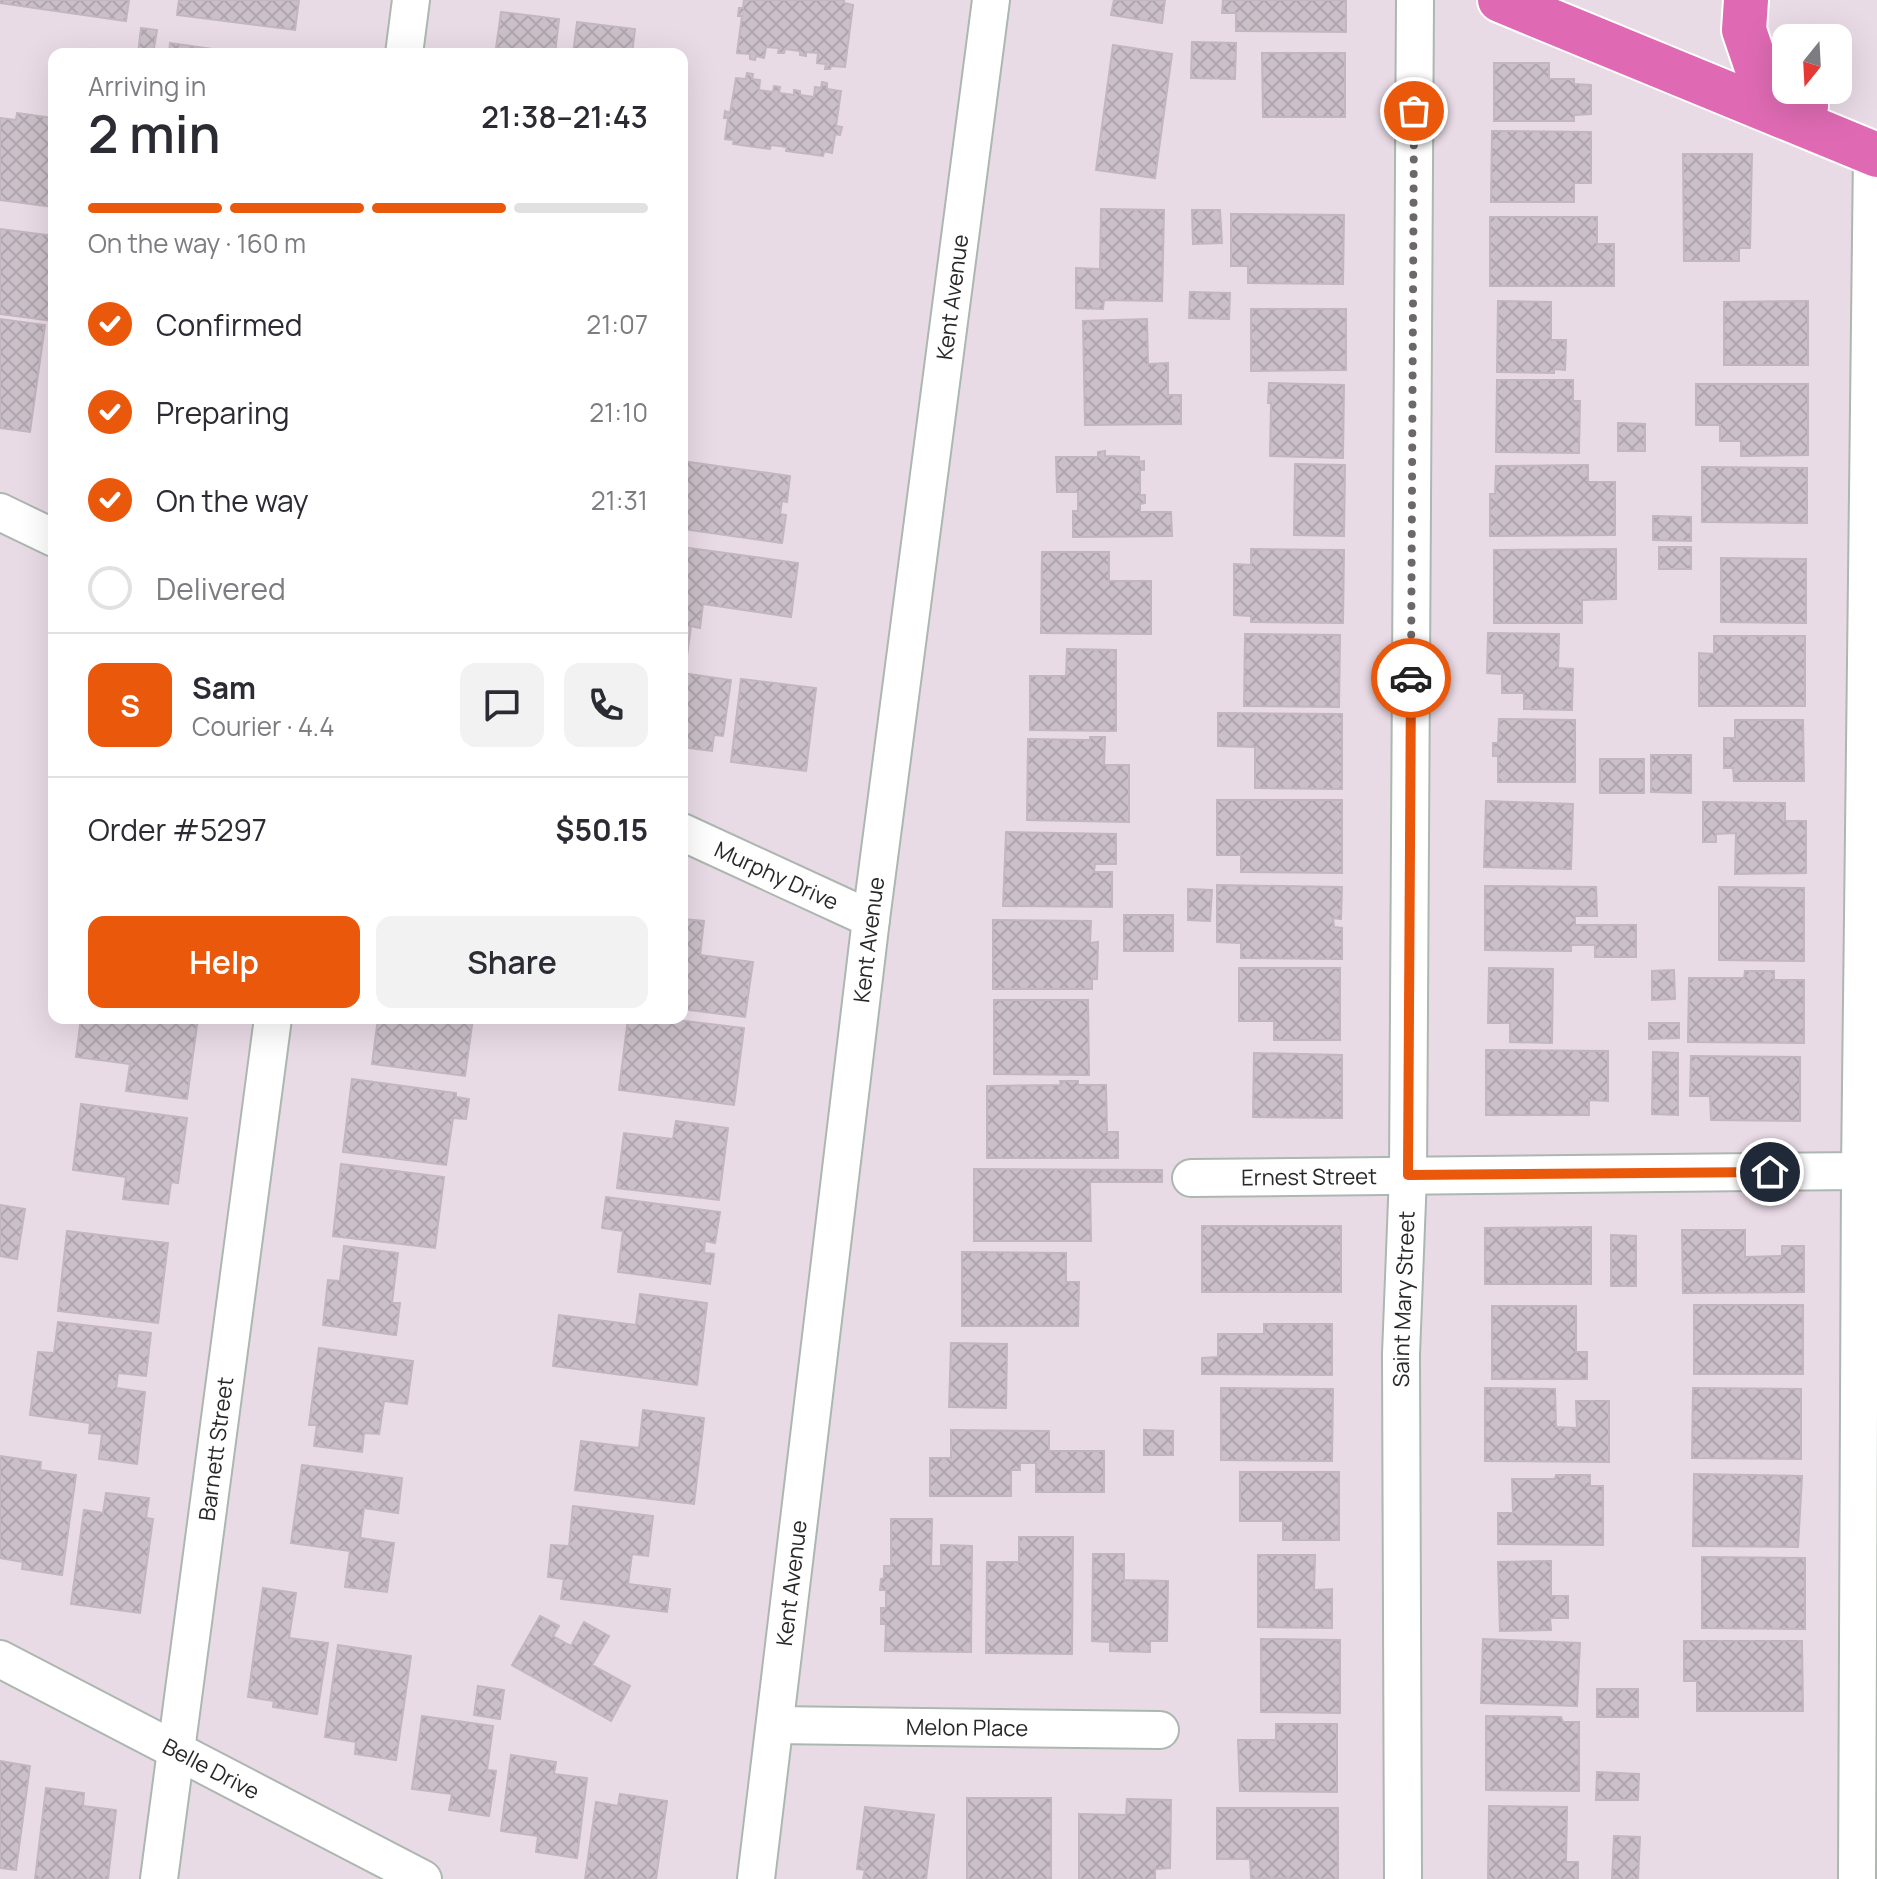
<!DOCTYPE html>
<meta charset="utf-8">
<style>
body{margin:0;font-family:Manrope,sans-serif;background:#f2f2f3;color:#2b2b33;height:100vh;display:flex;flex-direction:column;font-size:30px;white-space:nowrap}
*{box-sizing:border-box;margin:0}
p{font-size:26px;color:#7c7c81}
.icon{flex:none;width:44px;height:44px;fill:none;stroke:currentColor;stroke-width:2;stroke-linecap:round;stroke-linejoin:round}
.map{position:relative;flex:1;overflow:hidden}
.sheet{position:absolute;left:48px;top:48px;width:640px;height:976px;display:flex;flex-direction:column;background:#fff;border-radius:16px;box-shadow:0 8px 32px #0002}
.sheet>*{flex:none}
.needle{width:52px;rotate:198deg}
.fabs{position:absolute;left:1772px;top:24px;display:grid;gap:16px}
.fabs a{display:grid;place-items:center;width:80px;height:80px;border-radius:16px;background:#fff;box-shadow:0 8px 32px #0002;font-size:40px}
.pin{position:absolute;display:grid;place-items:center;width:68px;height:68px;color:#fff;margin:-34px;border:4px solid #fff;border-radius:50%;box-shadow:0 2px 8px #0007}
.courier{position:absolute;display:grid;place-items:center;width:80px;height:80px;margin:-40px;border:6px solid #ea580c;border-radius:50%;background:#fff;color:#222;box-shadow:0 2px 10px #0007}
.summary em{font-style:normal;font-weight:600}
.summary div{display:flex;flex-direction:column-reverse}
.summary{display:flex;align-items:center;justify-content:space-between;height:136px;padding:0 40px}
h1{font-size:52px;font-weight:600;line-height:60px}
.bar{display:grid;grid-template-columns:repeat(4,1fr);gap:12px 8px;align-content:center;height:96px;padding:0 40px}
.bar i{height:10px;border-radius:6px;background:#e1e1e2}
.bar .current{background:#ea580c}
.bar p{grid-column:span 4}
.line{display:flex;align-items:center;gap:20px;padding:0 40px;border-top:2px solid #e1e1e2}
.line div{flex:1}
.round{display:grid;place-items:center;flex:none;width:84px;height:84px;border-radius:16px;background:#f2f2f3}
ol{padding:0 40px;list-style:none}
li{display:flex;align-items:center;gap:24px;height:88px}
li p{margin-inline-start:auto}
li .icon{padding:8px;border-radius:50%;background:#ea580c;color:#fff;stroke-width:4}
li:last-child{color:#7c7c81}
li i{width:44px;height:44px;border:4px solid #e1e1e2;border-radius:50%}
.cta{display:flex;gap:16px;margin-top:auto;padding:16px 40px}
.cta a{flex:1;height:92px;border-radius:16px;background:#ea580c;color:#fff;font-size:32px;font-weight:600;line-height:92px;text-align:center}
.cta a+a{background:#f2f2f3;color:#2b2b33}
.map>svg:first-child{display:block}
.building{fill:url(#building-cross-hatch);stroke:#c4b6c0;stroke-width:2}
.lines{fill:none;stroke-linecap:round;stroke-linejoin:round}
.minor-casing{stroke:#acb7b0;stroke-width:40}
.major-casing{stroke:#fff;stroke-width:48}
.minor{stroke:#fff;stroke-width:36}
.major{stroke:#df6ab3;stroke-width:44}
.done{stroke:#6c676a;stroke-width:8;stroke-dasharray:0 14.4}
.route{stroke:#ea580c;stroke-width:10}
.labels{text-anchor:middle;stroke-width:6;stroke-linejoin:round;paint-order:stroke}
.street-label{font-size:22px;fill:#282828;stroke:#fff}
</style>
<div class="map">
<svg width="1877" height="1879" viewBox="0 0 1877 1879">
<defs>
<pattern id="building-cross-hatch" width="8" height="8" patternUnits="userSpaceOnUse" patternTransform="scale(2)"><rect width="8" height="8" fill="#cbc0c9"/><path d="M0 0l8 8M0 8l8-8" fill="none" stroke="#aea5ad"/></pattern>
</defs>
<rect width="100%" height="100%" fill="#e9dbe6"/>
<path class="building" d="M0,0H129L126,21L0,3Z
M179,0H299L295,30L177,15Z
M744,0H844V3L853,5L845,67L831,66L830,69H825L826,64L817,63L818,53L806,52V56L800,55V51L785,49L784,53H778L779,48L766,47L764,58L756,56L755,60L750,59V54L737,53L742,16H738L739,8H743Z
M1114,0H1165L1162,23L1111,15Z
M1223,0H1346V32L1236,31V13H1222Z
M501,12L559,19L555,54H499L500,48H496Z
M577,22L635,29L632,54H573Z
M141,28L157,30L153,54H138Z
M1192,42L1236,43L1235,79L1191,78Z
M170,43L247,54H169Z
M1113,45L1172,54L1155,178L1096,170Z
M1262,53H1345V117H1263Z
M1494,63H1549V79H1574V84L1591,85V114L1574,115V121H1494Z
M747,73L753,74L752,79L760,80L759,90L773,92L774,86L780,87L779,93L794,95V90L800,91V95L814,97L815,87L821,88L822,82L827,83V89L841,91L836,126L842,127L840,135L835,134L832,153L824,151L823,156L786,151L787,147L771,145L770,149L733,144L734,140L725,139L728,118H724L725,111L730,113L736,78L746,79Z
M17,113L54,118V207L0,200V118L16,120Z
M1492,131L1591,132V183H1574V202H1491Z
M1683,154H1752L1750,248H1739V261H1684Z
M1101,209L1164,210L1162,301L1104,300L1103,309L1076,308V268L1100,269Z
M1192,210H1220L1222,243L1193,244Z
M1231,214L1344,215L1343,284L1248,283V266H1231Z
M1490,217H1597V244H1614V286H1490Z
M0,229L54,236V321L0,314Z
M1190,292L1230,293L1229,319L1189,318Z
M1498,301L1551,302V340H1566L1565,370L1554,369V373L1497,372Z
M1808,301V365H1724V302Z
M1251,309H1346V370L1251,371Z
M0,319L45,325L30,432L0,428Z
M1147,319L1148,364L1168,363V395H1181V424L1085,425L1083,321Z
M1497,380H1573V401H1580L1579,453L1496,452Z
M1269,383L1344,385L1343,458L1270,456L1271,403H1268Z
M1696,384H1808V455L1741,456V441H1720V425H1696Z
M1618,423L1645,424V451H1618Z
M1105,451V456L1139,457V462L1144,461V470H1140V495H1145V503L1140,504V512H1171L1172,536L1073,537V511H1078V492H1057L1056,457H1098V452Z
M682,461L790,476L787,502L782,501L780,514L786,515L782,543L682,529Z
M1295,464L1345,465L1344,536L1294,535Z
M1588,465V482H1615V535L1490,536V494H1495L1496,466Z
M1702,467L1807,468V523L1702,522Z
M1653,516L1691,517V541L1653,540Z
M682,547L798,563L791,617L703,604L700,628L691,626L687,656L682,655Z
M1659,547H1691V569H1659Z
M1251,549L1344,550L1343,623L1251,622V616L1234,615V564L1251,565Z
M1616,549V599L1582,600V623H1494V550Z
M1042,552H1109V581H1151V634L1041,633Z
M1721,558L1806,559V623L1721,622Z
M1488,633L1559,634L1558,668L1573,669L1572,710L1524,709V693H1502V674L1487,673Z
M1245,634L1340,635L1339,707L1244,706Z
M1714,636H1805V706H1699V653L1714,654Z
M1067,649L1116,650V731L1030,730V676H1066Z
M682,673L731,680L723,736L714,735L712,751L682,747Z
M741,679L816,688L806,771L731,762Z
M1218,713L1342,714V789L1255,788V747L1218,746Z
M1499,719L1575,720V782H1498V756H1493V743H1498Z
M1735,720H1803L1804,781H1734L1733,768H1724V738H1735Z
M1090,737H1105L1104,765H1129V822L1027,820L1028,739L1090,740Z
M1651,755H1691V793L1651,792Z
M1600,759H1644V793H1600Z
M1217,800H1342V873L1241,872V855H1217Z
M1486,801L1573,804L1571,869L1484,867Z
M1703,802L1785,803V821H1806V873L1735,874L1736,833L1716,834V842H1703Z
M1006,832L1116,834V864H1095L1094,872H1112V907L1003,906Z
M1217,885L1342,887L1341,919L1333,918L1334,927L1342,928V959L1241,958V943L1217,942Z
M1485,886L1596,887L1597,916H1575V925H1636V957H1595V945H1571V951L1485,950Z
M1719,887L1804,888V961L1719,960Z
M1188,889L1212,890L1210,921L1188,920Z
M1124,915H1173V951H1124Z
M682,919L704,921L700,955L753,962L745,1017L682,1009Z
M993,920L1091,921L1090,943L1098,942L1097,979H1092V989H993Z
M1239,968H1340V1040H1274V1021H1239Z
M1489,968L1553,969L1552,1043L1510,1042V1023H1488Z
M1674,970L1675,999L1652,1000V971Z
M1745,971H1774V980H1804V1043L1688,1042L1689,978H1744Z
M994,1000H1088L1089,1075L994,1074Z
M81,1018H198L187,1099L126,1091L130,1064L76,1057Z
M378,1018H473L465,1076L372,1064Z
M628,1018H660L744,1028L734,1105L619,1090Z
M1649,1023H1679V1038L1649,1039Z
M1486,1050L1608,1051V1101L1589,1100V1115H1486Z
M1653,1052L1678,1053V1115L1652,1114Z
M1254,1053L1342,1055V1118L1253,1117Z
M1691,1056L1800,1057V1121L1711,1120L1710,1096H1690Z
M352,1079L456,1093V1097L469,1099L466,1119L453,1118L446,1165L343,1152Z
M1060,1081H1078V1085H1106L1107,1132H1118V1158H987V1086L1061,1085Z
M81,1104L187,1118L178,1183L171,1182L168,1204L123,1199L126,1177L73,1170Z
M676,1121L728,1128L719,1200L617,1188L624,1133L673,1139Z
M341,1164L444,1177L435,1248L333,1236Z
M974,1169L1162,1170V1182H1090L1091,1241H974Z
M606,1197L720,1212L715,1243L705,1241L704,1253L714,1254L710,1284L618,1272L623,1231L602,1228Z
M0,1205L25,1209L17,1259L0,1256Z
M1202,1226H1341V1292H1202Z
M1591,1227V1284H1485V1228Z
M1682,1230H1745V1257L1782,1256V1246H1804V1292L1683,1293Z
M67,1231L168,1243L158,1323L58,1311Z
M1611,1235L1636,1236V1286H1611Z
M344,1246L398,1253L392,1303H400L396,1335L323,1325L328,1280L340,1281Z
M962,1252L1066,1253V1282H1079L1078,1326H962Z
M640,1294L707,1303L697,1385L553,1366L559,1315L636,1325Z
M1694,1305H1803V1374H1694Z
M1492,1306H1576V1352H1587V1379H1492Z
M58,1322L151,1333L146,1376L118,1373L116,1388L145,1392L137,1464L99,1459L102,1434L89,1433L90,1423L30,1415L38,1352L54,1353Z
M1264,1324H1332V1375L1202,1374V1358L1218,1357V1334H1264Z
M951,1343L1007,1344L1006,1408L949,1407Z
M319,1348L413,1361L407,1404L384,1401L379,1434L364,1433L362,1452L314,1446L317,1425H309Z
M1221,1388L1333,1389L1332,1461L1221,1460Z
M1485,1388L1555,1389L1556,1427L1577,1428L1576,1401H1609V1462L1485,1461Z
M1693,1388L1801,1389V1459L1692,1458Z
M643,1410L704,1418L694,1504L575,1490L581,1441L639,1448Z
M951,1430L1049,1431V1451H1104V1492H1036V1463H1020V1470H1011V1496H930V1458H951Z
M1144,1430L1173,1431V1455H1144Z
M0,1456L41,1462L40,1470L76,1475L62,1575L22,1569L23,1562L0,1558Z
M302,1465L402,1478L398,1513L364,1508L360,1538L394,1543L387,1592L345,1587L350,1551L291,1543Z
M1240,1472H1339V1540H1283V1521H1240Z
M1694,1474L1802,1476L1798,1547L1693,1546Z
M1556,1475H1590V1486H1603V1545L1498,1544V1513H1513L1512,1479H1555Z
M106,1493L149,1498L146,1518L153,1519L140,1613L71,1604L84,1510L103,1513Z
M573,1506L653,1516L648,1556L632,1554L628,1584L670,1589L667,1612L561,1599L564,1579L548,1577L551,1545L569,1546Z
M891,1519H932L931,1566H941V1545L972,1546L971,1652L885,1651L886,1624H881V1608H886V1590H880L881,1579L884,1578V1566H891Z
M1019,1537H1073L1072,1654L986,1653L987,1562H1019Z
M1093,1554H1124V1580L1168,1581L1167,1641H1150V1652L1110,1651V1642L1092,1641Z
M1258,1555H1315L1314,1590L1332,1589V1628L1258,1627Z
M1702,1557L1805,1558V1629L1702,1628Z
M1551,1561V1596H1568V1618H1550L1551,1630L1500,1631L1498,1562Z
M263,1588L296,1593L289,1638L328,1643L317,1714L273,1707L274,1701L248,1697Z
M540,1616L559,1626L553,1636L571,1646L584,1622L609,1636L592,1665L630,1686L611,1721L512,1665Z
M1261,1639L1340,1640V1713L1261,1712Z
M1483,1639L1580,1643L1577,1706L1481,1703Z
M1684,1641H1802L1803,1711H1697V1681H1684Z
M338,1645L411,1656L396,1760L355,1754L356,1742L325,1737Z
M478,1686L504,1690L500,1719L474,1715Z
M1597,1689H1638V1717H1597Z
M422,1716L493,1726L487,1770L496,1771L489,1816L449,1810L452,1794L412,1789Z
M1486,1716L1561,1717L1563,1722H1579V1791L1486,1790Z
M1276,1724H1337V1792L1240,1791L1238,1740H1276Z
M511,1755L556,1762L554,1774L587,1778L577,1858L536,1852L538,1836L501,1831Z
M0,1761L30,1766L16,1870L0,1868Z
M1597,1772L1639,1774L1638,1800H1596Z
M46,1788L84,1793L83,1806L116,1810L108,1879H35Z
M620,1794L667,1801L656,1879H585L596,1802L618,1806Z
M967,1798H1051V1879H967Z
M1127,1799L1171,1800L1170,1868L1155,1869V1879H1079V1814L1126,1815Z
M1489,1806L1567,1807L1566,1862H1578V1879H1488Z
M865,1807L934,1815L926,1879H863L865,1870L857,1869Z
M1217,1808H1338V1879L1251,1878L1250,1859H1217Z
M1614,1836L1640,1837L1638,1879H1612Z"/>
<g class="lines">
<g class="minor-casing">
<g id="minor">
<path d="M404,54L411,0"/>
<path d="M0,512L54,538"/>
<path id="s1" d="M682,832L871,919"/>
<path id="s2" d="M1191,1178L1860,1171"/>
<path id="s3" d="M0,1659L423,1879"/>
<path id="s4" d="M775,1725L1160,1730"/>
<path id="s5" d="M159,1879L273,1018"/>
<path id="s6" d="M756,1879L871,919L991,0"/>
<path id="s7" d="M1403,1879L1401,1354L1408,1175L1415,0"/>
<path d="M1857,1879L1860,1171L1872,153"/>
</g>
</g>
<g class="major-casing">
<path id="major" d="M1500,0L1877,155
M1746,0L1744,30L1759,74L1806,106"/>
</g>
<use href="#minor" class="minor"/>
<use href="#major" class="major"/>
</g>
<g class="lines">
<path class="done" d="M1411,678L1414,111"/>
<path class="route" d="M1411,678L1408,1175L1770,1172"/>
</g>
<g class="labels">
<g class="street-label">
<text dy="8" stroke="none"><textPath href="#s6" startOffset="1594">Kent Avenue</textPath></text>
<text dy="8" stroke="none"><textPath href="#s1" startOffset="104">Murphy Drive</textPath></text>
<text dy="8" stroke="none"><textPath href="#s6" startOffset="946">Kent Avenue</textPath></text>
<text dy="8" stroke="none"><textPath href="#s2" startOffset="118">Ernest Street</textPath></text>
<text dy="8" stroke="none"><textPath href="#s7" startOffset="580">Saint Mary Street</textPath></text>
<text dy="8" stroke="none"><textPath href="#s5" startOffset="434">Barnett Street</textPath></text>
<text dy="8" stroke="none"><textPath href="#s6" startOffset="298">Kent Avenue</textPath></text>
<text dy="8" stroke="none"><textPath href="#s4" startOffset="192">Melon Place</textPath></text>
<text dy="8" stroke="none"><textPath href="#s3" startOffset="238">Belle Drive</textPath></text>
</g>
</g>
</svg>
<div class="fabs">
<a><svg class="needle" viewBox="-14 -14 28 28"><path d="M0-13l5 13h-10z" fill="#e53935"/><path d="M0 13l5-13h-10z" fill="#7c7c81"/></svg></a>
</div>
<div class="pin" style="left:1414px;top:111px;background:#ea580c"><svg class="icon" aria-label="bag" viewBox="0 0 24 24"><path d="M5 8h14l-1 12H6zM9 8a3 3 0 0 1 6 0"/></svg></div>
<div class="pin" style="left:1770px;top:1172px;background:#1f2937"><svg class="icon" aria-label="home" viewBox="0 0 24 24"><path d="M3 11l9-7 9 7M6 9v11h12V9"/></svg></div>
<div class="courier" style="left:1411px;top:678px"><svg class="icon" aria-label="car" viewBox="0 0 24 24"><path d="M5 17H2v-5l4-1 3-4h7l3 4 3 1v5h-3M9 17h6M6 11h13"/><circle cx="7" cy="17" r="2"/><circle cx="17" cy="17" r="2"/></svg></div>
<section class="sheet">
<div class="summary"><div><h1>2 min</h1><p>Arriving in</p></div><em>21:38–21:43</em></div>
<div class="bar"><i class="current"></i><i class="current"></i><i class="current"></i><i></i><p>On the way · 160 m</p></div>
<ol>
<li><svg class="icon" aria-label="check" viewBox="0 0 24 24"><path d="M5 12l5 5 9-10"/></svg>Confirmed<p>21:07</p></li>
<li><svg class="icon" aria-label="check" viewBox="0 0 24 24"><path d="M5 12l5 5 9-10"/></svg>Preparing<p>21:10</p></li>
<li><svg class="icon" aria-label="check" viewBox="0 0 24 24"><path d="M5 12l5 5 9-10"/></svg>On the way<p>21:31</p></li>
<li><i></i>Delivered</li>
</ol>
<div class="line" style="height:144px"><b class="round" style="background:#ea580c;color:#fff">S</b><div><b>Sam</b><p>Courier · 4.4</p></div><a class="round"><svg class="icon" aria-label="chat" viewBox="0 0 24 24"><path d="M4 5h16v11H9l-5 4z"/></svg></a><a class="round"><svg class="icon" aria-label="phone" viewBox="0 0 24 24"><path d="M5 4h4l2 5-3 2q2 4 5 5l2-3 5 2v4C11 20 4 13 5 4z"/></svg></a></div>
<div class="line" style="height:104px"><div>Order #5297</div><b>$50.15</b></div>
<div class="cta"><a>Help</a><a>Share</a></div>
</section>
</div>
